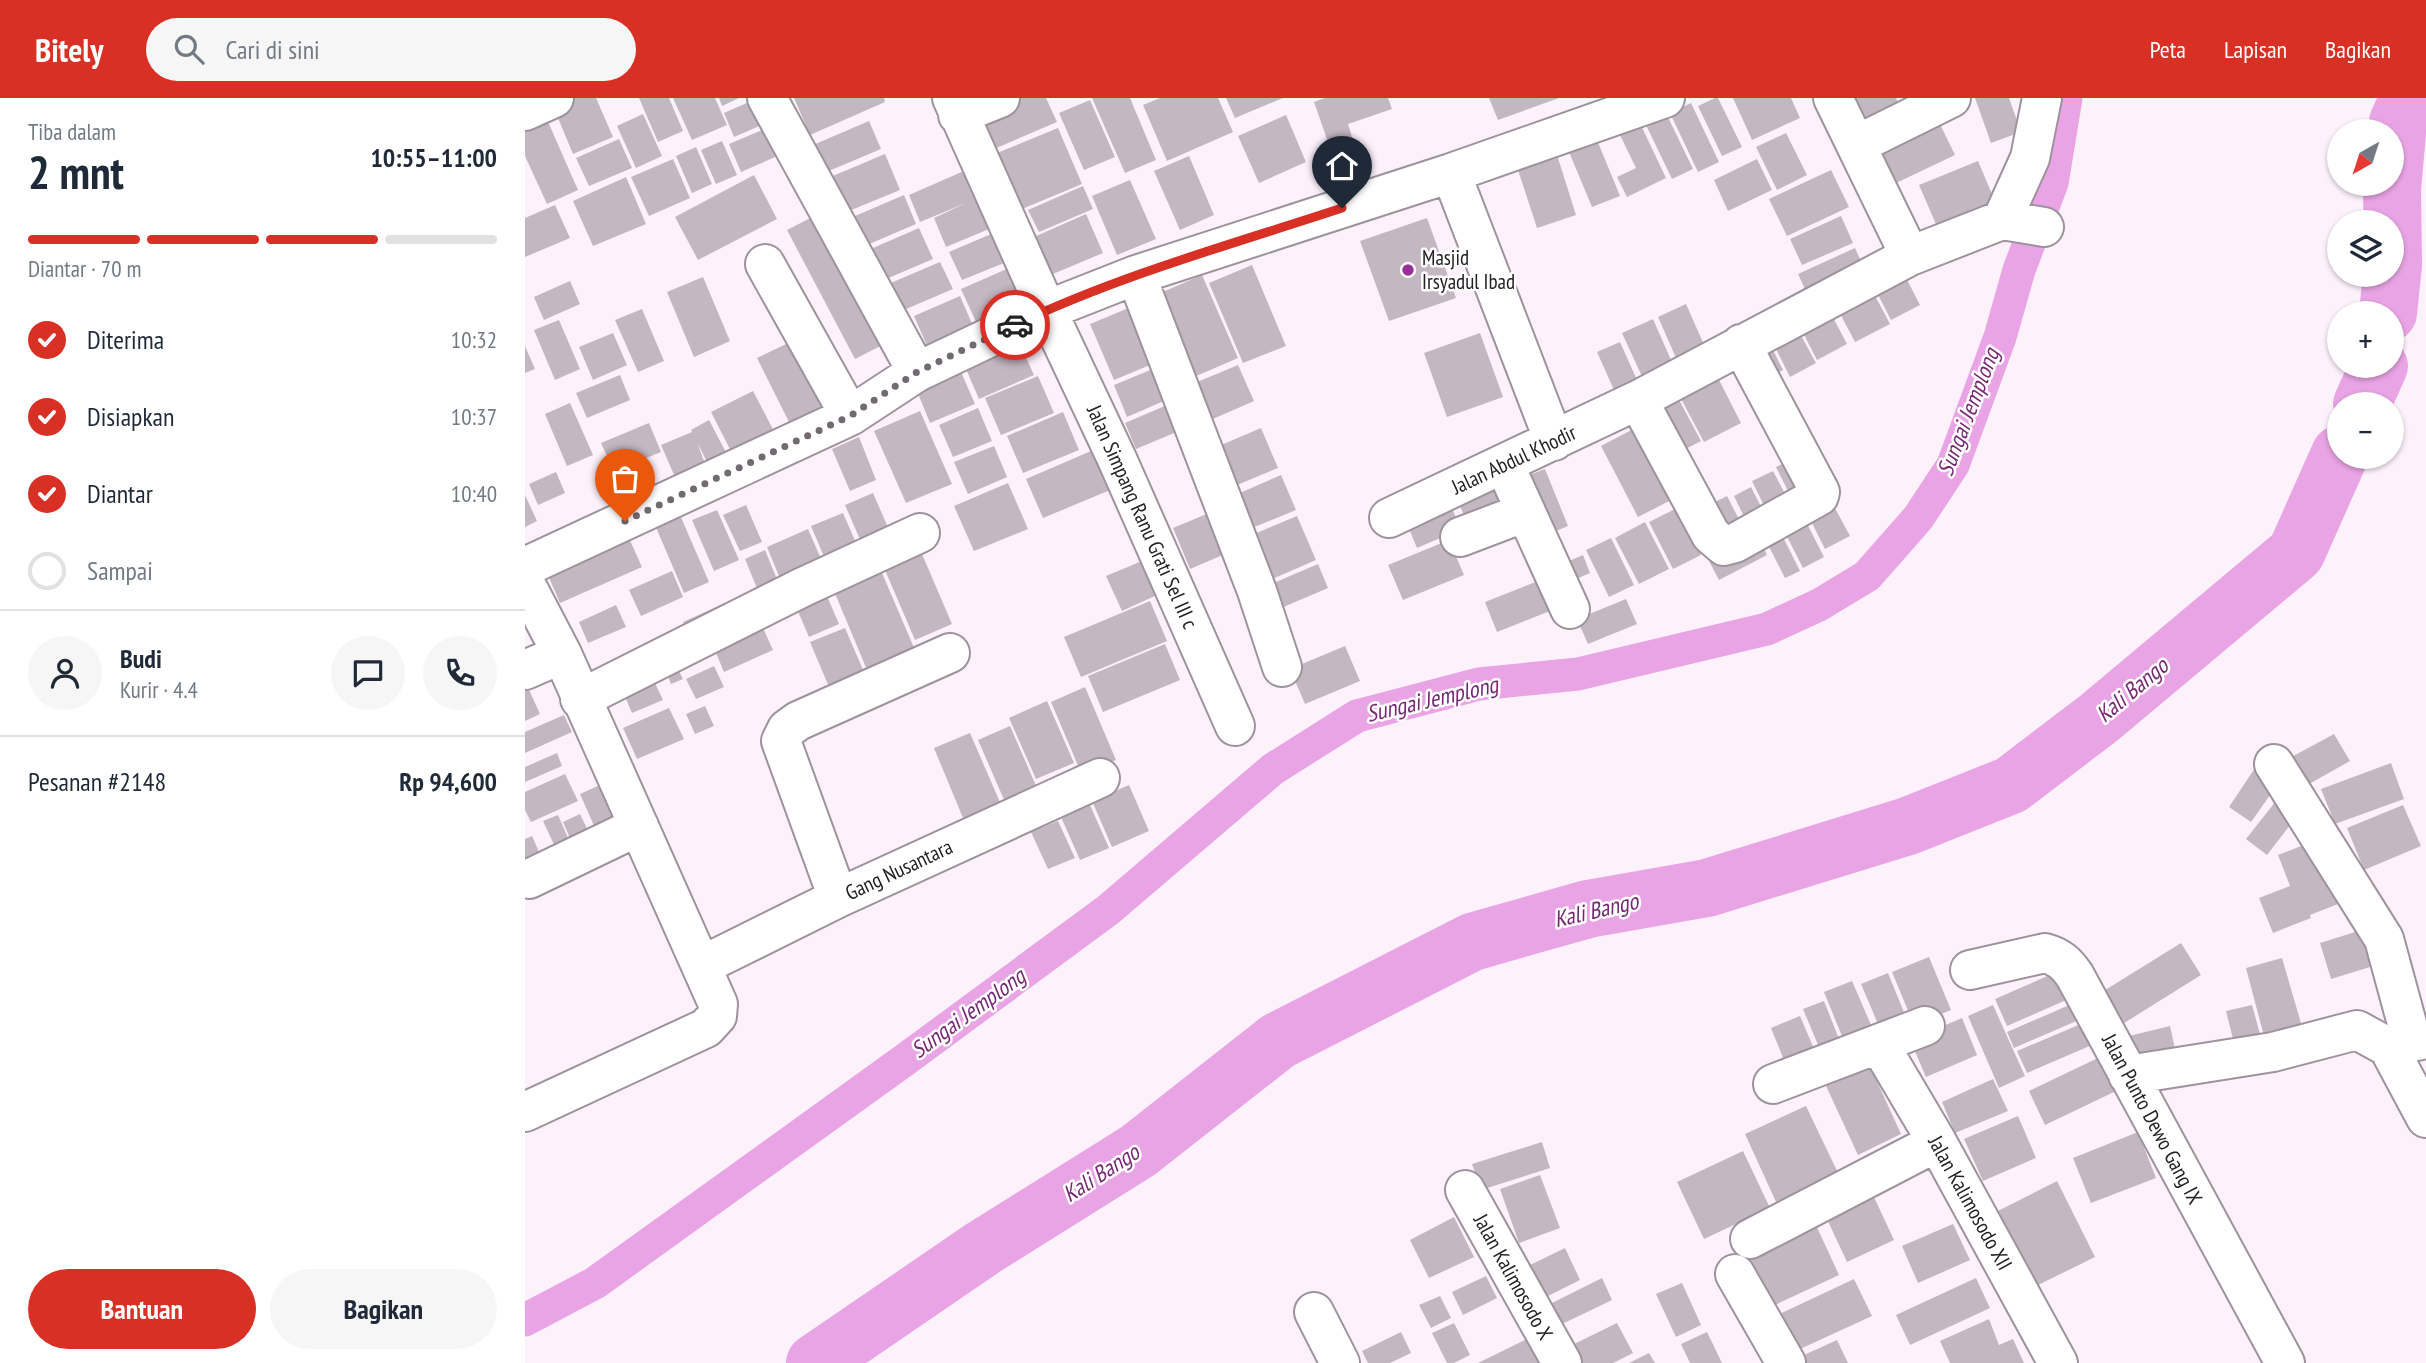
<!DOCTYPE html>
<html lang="id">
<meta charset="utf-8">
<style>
body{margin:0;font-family:"PT Sans Narrow",sans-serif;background:#f6f6f7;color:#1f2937;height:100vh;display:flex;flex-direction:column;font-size:26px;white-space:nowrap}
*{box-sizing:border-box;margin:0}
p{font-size:23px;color:#747a83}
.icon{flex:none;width:38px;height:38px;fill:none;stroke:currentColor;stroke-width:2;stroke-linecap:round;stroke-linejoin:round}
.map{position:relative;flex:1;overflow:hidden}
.side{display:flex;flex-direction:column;background:#fff;width:525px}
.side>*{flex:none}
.needle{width:46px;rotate:219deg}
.buttons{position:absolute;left:1802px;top:21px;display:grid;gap:14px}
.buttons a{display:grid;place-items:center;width:77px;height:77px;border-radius:50%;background:#fff;box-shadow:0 2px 5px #0004;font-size:35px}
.pin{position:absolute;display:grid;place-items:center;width:60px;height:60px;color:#fff;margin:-72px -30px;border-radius:50% 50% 50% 0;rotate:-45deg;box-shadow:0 0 7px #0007}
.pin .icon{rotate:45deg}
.courier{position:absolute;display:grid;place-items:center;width:70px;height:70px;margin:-35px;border:5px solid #d93025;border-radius:50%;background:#fff;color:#222;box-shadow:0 2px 9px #0007}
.overview em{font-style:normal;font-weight:700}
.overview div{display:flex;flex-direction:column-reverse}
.overview{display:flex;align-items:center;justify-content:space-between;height:119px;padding:0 28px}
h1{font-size:46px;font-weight:700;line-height:52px}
.bar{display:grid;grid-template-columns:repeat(4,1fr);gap:10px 7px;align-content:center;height:84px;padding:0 28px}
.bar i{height:9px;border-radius:5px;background:#e0e1e3}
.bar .on{background:#d93025}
.bar p{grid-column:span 4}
.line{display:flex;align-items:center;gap:18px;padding:0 28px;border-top:2px solid #e0e1e3}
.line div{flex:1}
.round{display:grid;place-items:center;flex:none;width:74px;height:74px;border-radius:37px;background:#f6f6f7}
ol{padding:0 28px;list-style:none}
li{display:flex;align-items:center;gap:21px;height:77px}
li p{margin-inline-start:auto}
li .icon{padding:7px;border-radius:50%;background:#d93025;color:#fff;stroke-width:4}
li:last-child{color:#747a83}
li i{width:38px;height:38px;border:4px solid #e0e1e3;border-radius:50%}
.action{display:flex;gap:14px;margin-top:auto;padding:14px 28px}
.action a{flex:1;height:80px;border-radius:42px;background:#d93025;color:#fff;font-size:28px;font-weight:700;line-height:80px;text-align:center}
.action a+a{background:#f6f6f7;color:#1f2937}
header{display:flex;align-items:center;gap:42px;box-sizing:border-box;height:98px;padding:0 35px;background:#d93025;color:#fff}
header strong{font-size:33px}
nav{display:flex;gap:38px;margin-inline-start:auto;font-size:24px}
.search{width:490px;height:63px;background:#f6f6f7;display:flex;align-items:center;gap:18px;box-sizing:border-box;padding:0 24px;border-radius:38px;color:#747a83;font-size:26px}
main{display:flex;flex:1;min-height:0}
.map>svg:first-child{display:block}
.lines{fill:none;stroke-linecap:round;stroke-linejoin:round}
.canal{stroke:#e8a4e4;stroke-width:33}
.river{stroke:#e8a4e4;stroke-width:58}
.building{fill:#c3b7c1}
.minor-casing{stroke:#9e939d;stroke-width:42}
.minor{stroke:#fff;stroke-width:38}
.done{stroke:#716a70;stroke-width:7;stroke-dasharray:0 12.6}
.route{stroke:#d93025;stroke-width:9}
.poi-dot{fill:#983195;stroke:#fff;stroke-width:2.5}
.labels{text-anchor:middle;stroke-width:5;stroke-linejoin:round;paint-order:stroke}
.poi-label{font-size:21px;fill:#252125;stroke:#fff;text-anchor:start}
.street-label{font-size:21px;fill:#252125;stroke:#fff}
.water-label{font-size:23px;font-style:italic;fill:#752773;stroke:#fff}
</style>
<header>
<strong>Bitely</strong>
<div class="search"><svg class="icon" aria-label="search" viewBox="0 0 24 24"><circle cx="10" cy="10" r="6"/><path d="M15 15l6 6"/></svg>Cari di sini</div>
<nav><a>Peta</a><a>Lapisan</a><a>Bagikan</a></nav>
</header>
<main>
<section class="side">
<div class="overview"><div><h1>2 mnt</h1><p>Tiba dalam</p></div><em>10:55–11:00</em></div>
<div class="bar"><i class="on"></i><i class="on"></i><i class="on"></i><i></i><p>Diantar · 70 m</p></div>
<ol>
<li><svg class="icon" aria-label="check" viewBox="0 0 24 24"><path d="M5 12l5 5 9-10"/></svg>Diterima<p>10:32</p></li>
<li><svg class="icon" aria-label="check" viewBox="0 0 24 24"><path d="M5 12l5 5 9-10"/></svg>Disiapkan<p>10:37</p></li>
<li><svg class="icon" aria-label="check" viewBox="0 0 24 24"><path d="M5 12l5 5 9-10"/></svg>Diantar<p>10:40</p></li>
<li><i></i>Sampai</li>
</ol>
<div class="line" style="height:126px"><a class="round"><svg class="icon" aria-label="person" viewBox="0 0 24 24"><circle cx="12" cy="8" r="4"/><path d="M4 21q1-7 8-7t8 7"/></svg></a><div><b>Budi</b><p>Kurir · 4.4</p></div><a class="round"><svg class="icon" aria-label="chat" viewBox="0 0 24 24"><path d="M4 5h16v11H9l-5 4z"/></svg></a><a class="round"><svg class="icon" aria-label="phone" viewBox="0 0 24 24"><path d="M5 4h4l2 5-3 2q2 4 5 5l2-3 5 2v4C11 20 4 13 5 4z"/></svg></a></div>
<div class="line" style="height:91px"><div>Pesanan #2148</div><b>Rp 94,600</b></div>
<div class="action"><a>Bantuan</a><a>Bagikan</a></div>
</section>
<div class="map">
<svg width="1901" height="1265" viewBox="0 0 1901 1265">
<rect width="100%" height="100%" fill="#fdf1fc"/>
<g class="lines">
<path class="canal" d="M0,1222L70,1185L381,961L583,812L748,671L832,618L954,586L1053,576L1242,531L1294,507L1342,478L1393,420L1428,367L1475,239L1494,172L1527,85L1541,0"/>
<path class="river" d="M1863,215L1868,167L1867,91L1873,24L1884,0
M1837,306L1854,268
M290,1265L458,1150L613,1053L753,943L947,844L1063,811L1182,790L1383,728L1486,687L1574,620L1771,455L1815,356"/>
</g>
<path class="building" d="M46,0H71L88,39L48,56L28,8Z
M114,0H144L158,33L133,44Z
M148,0H190L202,27L167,42Z
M194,0H214L197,8Z
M233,0L248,22L209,39L199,15Z
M269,0H359L360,4L285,37Z
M485,0H521L532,24L469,51L452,14Z
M567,0H605L631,62L600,75Z
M635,0H693L708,34L642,63L618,7Z
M701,0H758L710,20Z
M800,0H863L867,11L823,26L828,42L805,50L789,4Z
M964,0H1034L973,22Z
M1190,0H1193L1217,49L1197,58L1173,8Z
M1208,0H1266L1275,20L1227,42Z
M1313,0H1371L1377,12L1328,34Z
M1450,0H1484L1496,34L1466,45Z
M565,2L590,59L559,72L534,15Z
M1166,5L1194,64L1173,74L1145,15Z
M1141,15L1168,71L1147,81L1120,25Z
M118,16L137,58L111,70L92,28Z
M1410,16L1430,57L1369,86L1349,45Z
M20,17L53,92L22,106L0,58V26Z
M761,17L781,64L734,85L713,38Z
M344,23L356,51L299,75L288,47Z
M1114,23L1141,80L1102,99L1092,79L1111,70L1093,33Z
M254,25L266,52L216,74L204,46Z
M533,30L557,86L497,111L472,55Z
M1261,35L1282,77L1252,92L1231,49Z
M1070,37L1095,98L1067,109L1042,49Z
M94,41L107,70L64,88L51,60Z
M197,43L212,77L191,86L176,52Z
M171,49L187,86L167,95L151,58Z
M360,56L375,92L319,115L303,80Z
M664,58L689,117L655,132L629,73Z
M1033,60L1051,117L1012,130L993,72Z
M148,61L165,100L124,118L106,79Z
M1232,61L1247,92L1203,113L1189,82Z
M1453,63L1472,108L1414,133L1394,87Z
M448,69L460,97L451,101L464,131L421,149L409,120L441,105L395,124L384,97Z
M1306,72L1324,109L1262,138L1244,101Z
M229,77L252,121L173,162L150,119Z
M101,79L121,126L68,148L48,103Z
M605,82L631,141L592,157L567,98Z
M558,88L568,111L514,134L503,112Z
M379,97L391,126L335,150L323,121Z
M30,107L45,140L0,159V120Z
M303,111L371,240L330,261L262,132Z
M561,116L578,155L516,181L500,143Z
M1316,118L1328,145L1277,167L1265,141Z
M902,120L931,200L864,223L835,143Z
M394,130L408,161L354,184L341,153Z
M466,136L479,165L437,182L424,154Z
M1330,150L1342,177L1285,202L1273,176Z
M415,164L428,191L374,214L361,187Z
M727,167L761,248L718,265L684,185Z
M484,170L499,205L452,226L436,191Z
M1376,170L1395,207L1366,222L1347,185Z
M677,177L713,260L662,282L626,199Z
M178,179L205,243L169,259L142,194Z
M45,183L55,206L19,222L9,199Z
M1346,190L1365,226L1330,244L1311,208Z
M435,198L448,228L402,248L389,218Z
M618,204L642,260L589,282L565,226Z
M1161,206L1180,249L1152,262L1133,219Z
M1303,210L1322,246L1292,262L1273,225Z
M117,211L139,263L113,274L90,222Z
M1128,221L1150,271L1120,285L1097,235Z
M34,222L55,271L30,282L9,232Z
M1272,230L1291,265L1265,279L1247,243Z
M88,235L102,267L68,282L54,249Z
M955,235L978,299L922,319L899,255Z
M276,239L311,308L267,330L232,260Z
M1095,244L1116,291L1093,301L1072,254Z
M1244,244L1258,272L1239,282Z
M0,248L10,271L0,275Z
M496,248L509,277L454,301L441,271Z
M713,267L729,303L681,324L665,287Z
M635,268L648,299L602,319L589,287Z
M436,274L450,306L405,325L392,293Z
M95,277L105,302L62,320L51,295Z
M513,278L529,315L476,337L460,300Z
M1192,278L1216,325L1179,344L1154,297Z
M228,293L253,341L211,363L186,314Z
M1152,298L1176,343L1147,358L1123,313Z
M649,304L661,330L611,351L600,325Z
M45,305L68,357L42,368L20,316Z
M453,310L467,343L428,359L414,327Z
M395,313L427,386L381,405L349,333Z
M538,314L554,352L498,375L482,338Z
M184,322L205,362L186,372L172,344L180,366L150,379L136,347L167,334L166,332Z
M124,325L136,354L89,373L76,345Z
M1114,328L1152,399L1113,419L1076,348Z
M736,330L753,370L700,392L682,353Z
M334,339L351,382L325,393L307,351Z
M469,348L482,379L443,396L429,364Z
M573,350L590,390L518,420L501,381Z
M1269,360L1288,398L1270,407L1251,369Z
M1020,371L1043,428L1014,440L991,382Z
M1248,373L1267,409L1245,420L1227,383Z
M31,374L40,395L13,407L4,386Z
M756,377L771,412L715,435L701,401Z
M969,383L980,409L942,424L931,399Z
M483,385L503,431L449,453L429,408Z
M1226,389L1243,422L1225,431L1209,398Z
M348,395L368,441L340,453L320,407Z
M0,397L12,423L0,429Z
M1202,398L1220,433L1199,445L1180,409Z
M1304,399L1325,438L1300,451L1280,411Z
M221,407L237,444L215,453L198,417Z
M926,408L936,431L892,450L882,426Z
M696,410L714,450L665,471L648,430Z
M1152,410L1176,457L1148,471L1124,424Z
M192,412L214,462L189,473L167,422Z
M1276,414L1299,459L1278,470L1255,425Z
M318,415L335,454L303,468L286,428Z
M155,417L184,484L159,495L130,427Z
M772,418L791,462L738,485L719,440Z
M1120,424L1144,471L1114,486L1090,440Z
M1253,429L1275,473L1260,480L1238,437Z
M283,431L300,470L258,488L242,449Z
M103,438L117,469L35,505L22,475Z
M1233,438L1242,457L1194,482L1184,463Z
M1086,440L1109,487L1084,499L1061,452Z
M924,442L939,477L878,502L863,467Z
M394,449L427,526L390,542L357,465Z
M240,452L256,491L236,500L220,461Z
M1058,457L1065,475L1040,486L1032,468Z
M351,461L393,559L345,579L304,481Z
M617,463L632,497L597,513L581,478Z
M793,466L803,490L749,513L739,489Z
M147,473L158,499L116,518L104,492Z
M1013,483L1025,513L972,534L960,504Z
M296,484L314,526L284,539L266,497Z
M1101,501L1112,526L1063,546L1052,521Z
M625,503L642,543L556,579L539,539Z
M200,505L203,512L161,530L158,524Z
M91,507L101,529L63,545L54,524Z
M234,521L248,552L199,574L186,543Z
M320,530L342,581L307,596L285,544Z
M640,546L655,582L578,614L563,578Z
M820,548L835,583L780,606L765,571Z
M189,568L199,589L171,601L161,581Z
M154,573L158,581L146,586L143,578Z
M128,581L138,602L107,615L98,594Z
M0,583L15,616L0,623Z
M560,589L591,662L557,677L526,604Z
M522,603L549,665L511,681L484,620Z
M180,608L189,628L170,636L161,616Z
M144,610L159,641L112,661L98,630Z
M39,617L47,634L0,655V634Z
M485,628L512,690L480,704L453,642Z
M445,635L480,716L443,732L409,650Z
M1809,636L1825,663L1777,690L1761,662Z
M32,655L37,668L0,684V669Z
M1866,665L1879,701L1810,726L1796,691Z
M1732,667L1755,683L1726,724L1704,709Z
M40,676L53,703L6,724L0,712V694Z
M75,687L95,730L74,739L55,696Z
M604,687L624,733L587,749L567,703Z
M1755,698L1775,714L1742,757L1721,741Z
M565,707L584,750L555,762L536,719Z
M1878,707L1896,748L1839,772L1822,730Z
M55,716L65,737L47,745L38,724Z
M33,717L47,749L33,755L18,723Z
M533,723L550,760L523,771L506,734Z
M7,738L18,763L0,772V741Z
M1789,743L1813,806L1785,817L1786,820L1748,835L1734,800L1765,788L1753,757Z
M1846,829L1858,865L1806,881L1795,845Z
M1656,845L1676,877L1596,927L1577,894Z
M1404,859L1426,912L1389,927L1367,874Z
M1757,860L1778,932L1740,942L1721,870Z
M1534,873L1546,900L1482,928L1470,901Z
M1363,875L1385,929L1359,940L1336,886Z
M1327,883L1350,936L1321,948L1299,894Z
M1299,903L1316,946L1296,954L1278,911Z
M1549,905L1556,921L1489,950L1482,934Z
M1468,907L1500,978L1474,990L1443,918Z
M1727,907L1738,947L1711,953L1701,913Z
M1275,918L1293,960L1263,972L1246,930Z
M1437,920L1452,957L1401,979L1385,942Z
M1558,925L1567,947L1502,975L1492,953Z
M1645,928L1652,960L1608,970L1600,939Z
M1340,957L1376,1036L1333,1057L1296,977Z
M1575,959L1591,993L1520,1027L1504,993Z
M1468,981L1483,1013L1430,1035L1417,1004Z
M1281,1008L1314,1077L1252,1106L1220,1036Z
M1493,1018L1511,1060L1458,1083L1439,1041Z
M1613,1034L1631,1080L1566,1105L1548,1060Z
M1017,1044L1025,1070L956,1092L947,1066Z
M1218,1053L1245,1110L1179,1141L1152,1084Z
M1015,1077L1035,1130L994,1145L975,1091Z
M1532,1083L1570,1159L1507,1190L1469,1115Z
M1348,1097L1369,1142L1322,1164L1301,1119Z
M929,1119L949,1159L904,1180L885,1142Z
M1290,1125L1314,1177L1235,1214L1211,1162Z
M1428,1126L1445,1162L1393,1185L1377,1148Z
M1040,1150L1055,1182L1021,1199L1005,1167Z
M961,1178L972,1200L938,1217L927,1194Z
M1077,1180L1087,1202L1033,1228L1023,1207Z
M1451,1180L1465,1210L1385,1247L1371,1217Z
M1329,1181L1347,1218L1262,1257L1246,1220Z
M1157,1185L1176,1227L1151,1239L1131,1196Z
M915,1198L926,1220L906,1230L894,1207Z
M1464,1221L1474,1247L1488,1241L1499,1265H1425L1415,1243Z
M929,1225L945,1257L929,1265H922L907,1235Z
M1092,1225L1108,1255L1088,1265H1051L1043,1249Z
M876,1234L886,1255L865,1265H843L837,1253Z
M1182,1234L1197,1265H1165L1156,1246Z
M1004,1240L1016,1265H953Z
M1312,1242L1323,1265H1269L1268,1262Z
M1124,1255L1130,1265H1104Z"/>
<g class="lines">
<g class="minor-casing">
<path id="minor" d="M242,0L392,274
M427,0L518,204L592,361L710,628
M1308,0L1385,158
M0,13L29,0
M433,17L475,0
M1331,47L1426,0
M926,75L1029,343
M1477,122L1505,60L1517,0
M240,166L325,318
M611,177L732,493L757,569
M1113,302L1186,437L1199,448L1210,445L1294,398L1295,394L1216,246
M979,366L1045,511
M864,420L1113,302L1385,158L1477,122L1519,129
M935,439L1001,414
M0,469L325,318L392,274L522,212L611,177L926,75L1140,0
M0,485L37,556L193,906L192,918L181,930L0,1014
M0,572L37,556
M55,601L278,489L395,435
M1749,666L1859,841L1887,944
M4,781L114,728
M313,800L256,643L262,631L273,623L425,555
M176,868L313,800L575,680
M1445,872L1520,855C1535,859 1542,866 1550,878L1760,1265
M1354,946L1412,1044L1533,1265
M1863,949L1901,1020
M1603,977L1748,954L1832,932L1863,949L1901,941
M1248,986L1400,928
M940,1092L1037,1265
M1225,1141L1412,1044
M1210,1176L1261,1265
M789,1214L815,1265"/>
</g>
<use href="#minor" class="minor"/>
</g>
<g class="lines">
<path class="done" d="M100,423L325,318L392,274L490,227"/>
<path class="route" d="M490,227C595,177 708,146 817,110"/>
</g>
<circle class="poi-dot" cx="883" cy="172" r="7"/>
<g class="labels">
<g class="poi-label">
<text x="897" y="167">Masjid<tspan x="897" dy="24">Irsyadul Ibad</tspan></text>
</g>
<g class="street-label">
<text transform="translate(989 362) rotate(-25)" y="7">Jalan Abdul Khodir</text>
<text transform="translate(617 419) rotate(66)" y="7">Jalan Simpang Ranu Grati Sel III c</text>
<text transform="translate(374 772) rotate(-25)" y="7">Gang Nusantara</text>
<text transform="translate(1627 1021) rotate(62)" y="7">Jalan Punto Dewo Gang IX</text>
<text transform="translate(1445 1105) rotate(61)" y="7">Jalan Kalimosodo XII</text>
<text transform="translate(988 1179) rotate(61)" y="7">Jalan Kalimosodo X</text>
</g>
<g class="water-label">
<text transform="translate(1443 314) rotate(-69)" y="8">Sungai Jemplong</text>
<text transform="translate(1607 592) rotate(-40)" y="8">Kali Bango</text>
<text transform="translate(907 601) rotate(-13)" y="8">Sungai Jemplong</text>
<text transform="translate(1071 812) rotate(-13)" y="8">Kali Bango</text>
<text transform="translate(443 915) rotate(-36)" y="8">Sungai Jemplong</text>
<text transform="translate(576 1075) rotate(-33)" y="8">Kali Bango</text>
</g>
</g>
</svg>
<div class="buttons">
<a><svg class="needle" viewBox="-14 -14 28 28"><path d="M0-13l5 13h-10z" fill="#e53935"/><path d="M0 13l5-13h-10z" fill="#747a83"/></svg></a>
<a><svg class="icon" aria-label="layers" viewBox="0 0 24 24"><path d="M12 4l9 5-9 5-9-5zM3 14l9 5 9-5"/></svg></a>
<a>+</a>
<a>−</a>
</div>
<div class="pin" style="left:100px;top:423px;background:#ea580c"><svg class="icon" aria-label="bag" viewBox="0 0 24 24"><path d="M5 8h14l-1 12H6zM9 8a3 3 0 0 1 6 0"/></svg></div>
<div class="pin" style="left:817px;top:110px;background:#1f2937"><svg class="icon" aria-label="home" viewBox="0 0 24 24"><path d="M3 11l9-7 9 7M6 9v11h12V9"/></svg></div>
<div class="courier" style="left:490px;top:227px"><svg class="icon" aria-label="car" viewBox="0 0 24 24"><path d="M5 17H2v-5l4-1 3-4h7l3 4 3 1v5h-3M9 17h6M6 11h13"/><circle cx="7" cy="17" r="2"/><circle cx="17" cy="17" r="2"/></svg></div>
</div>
</main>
